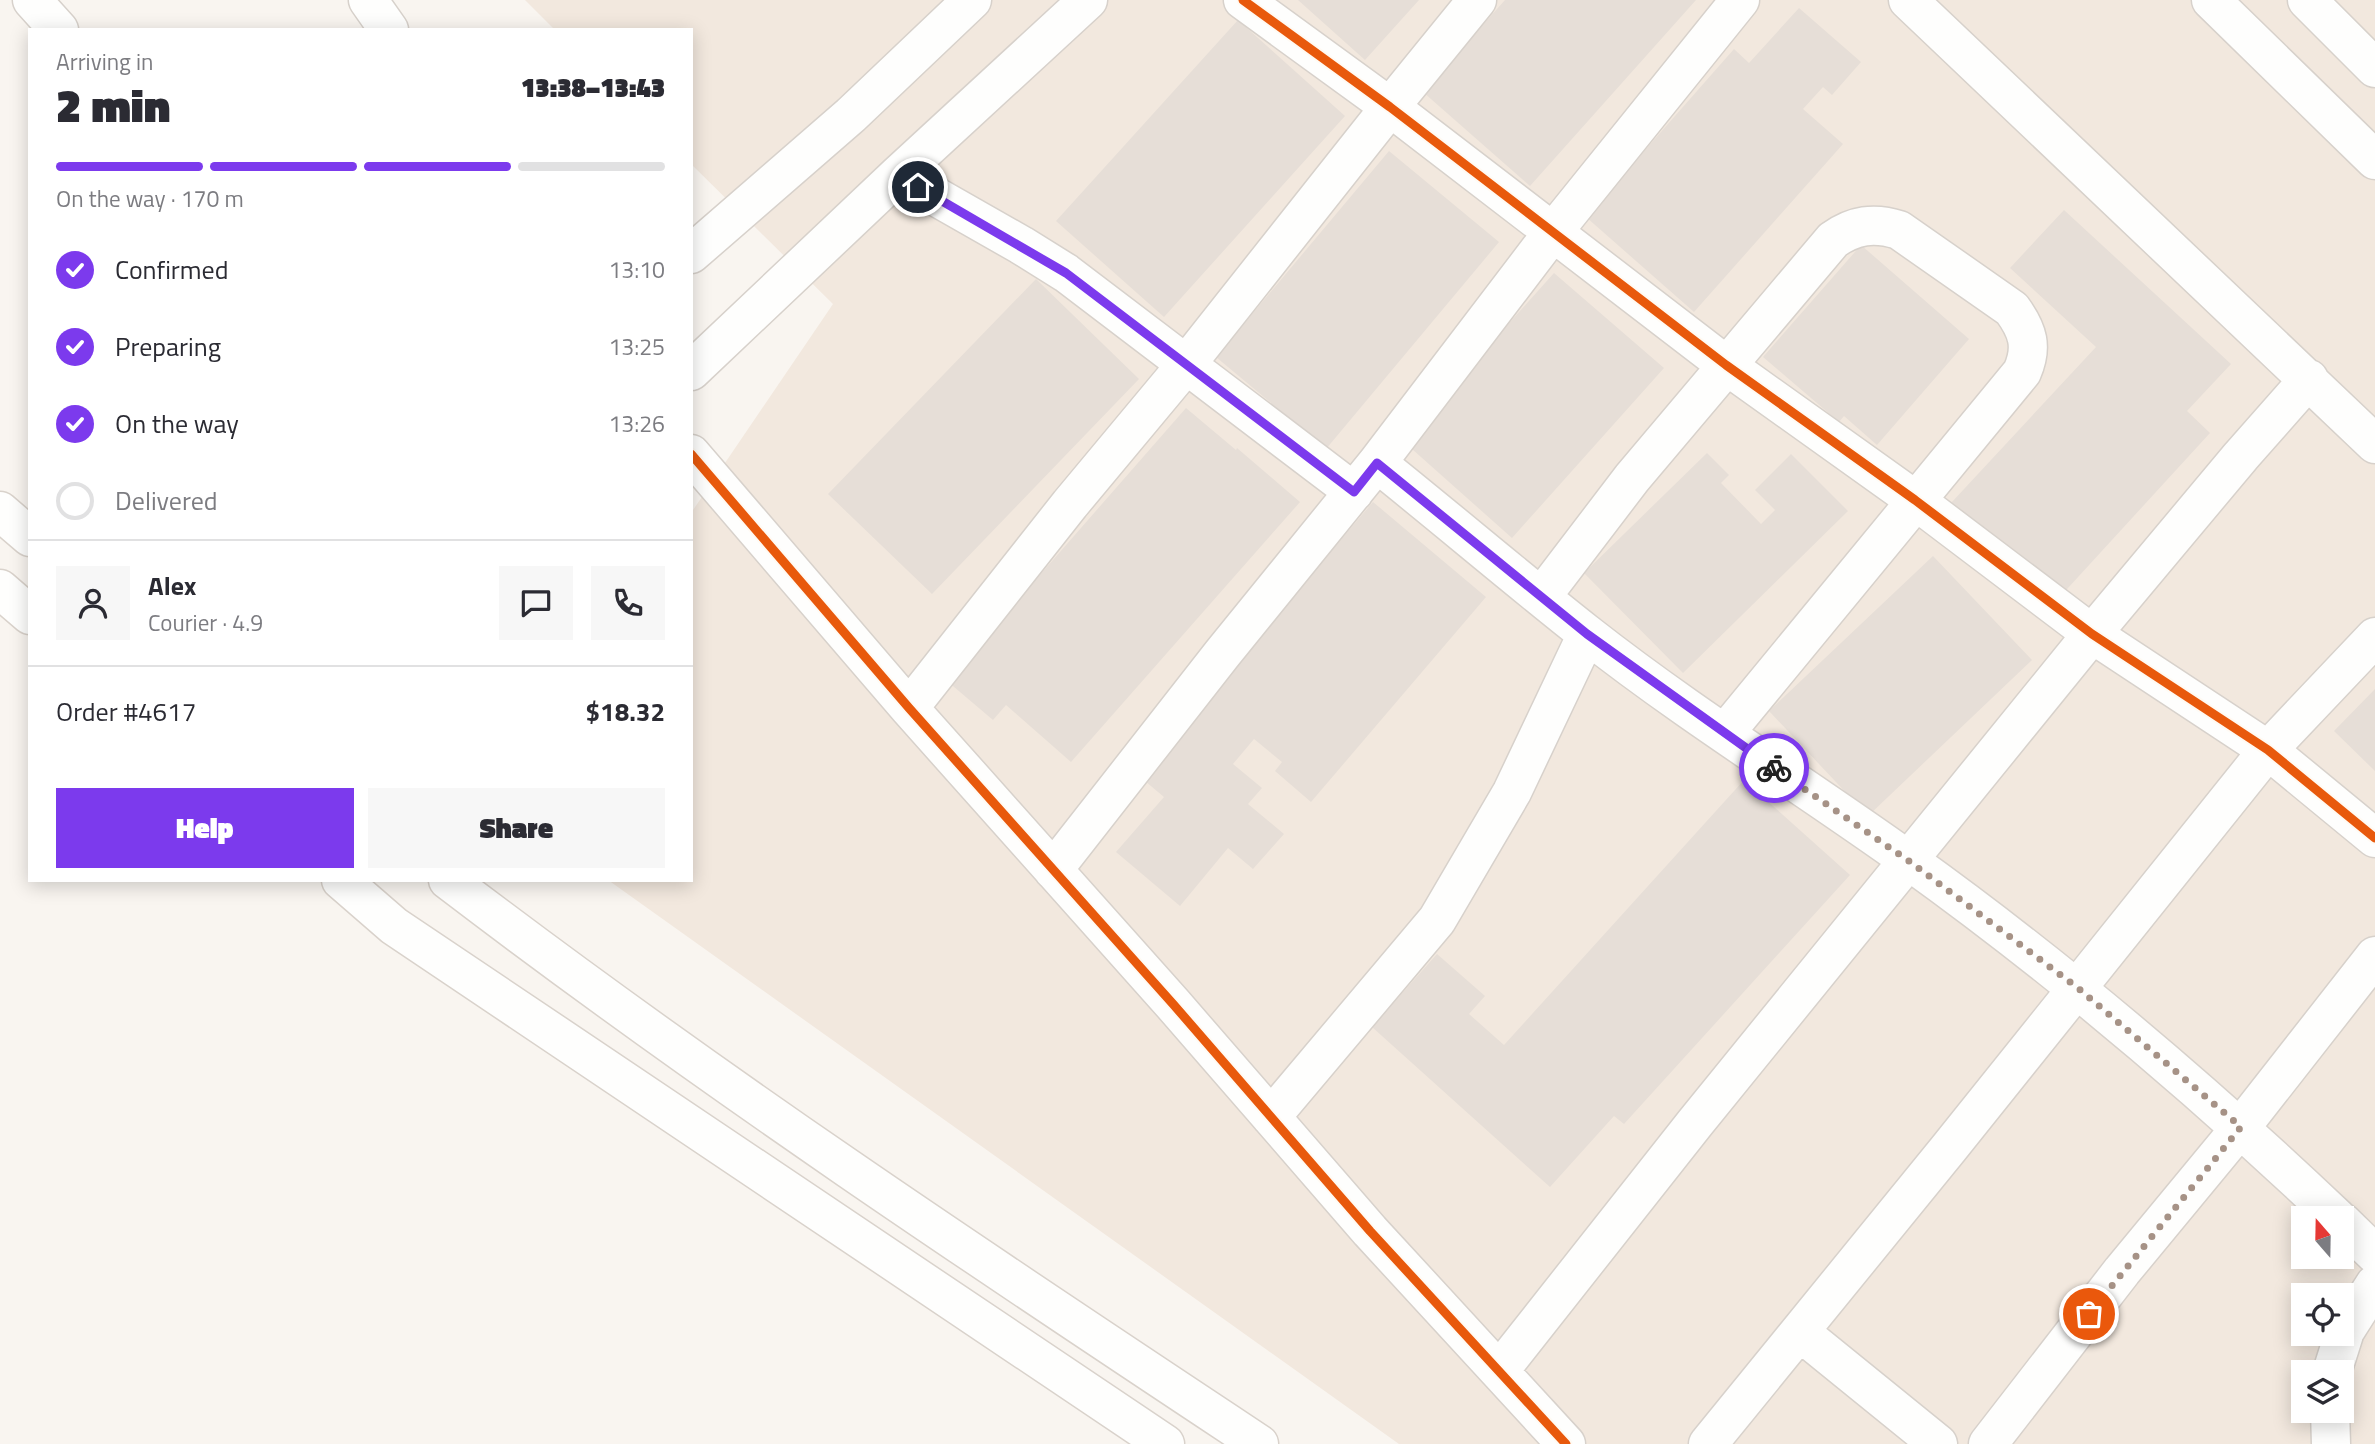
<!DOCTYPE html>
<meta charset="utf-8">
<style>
body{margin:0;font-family:"Titillium Web",sans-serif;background:#f7f7f7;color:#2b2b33;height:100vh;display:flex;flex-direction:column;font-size:26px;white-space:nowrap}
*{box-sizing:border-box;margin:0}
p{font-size:23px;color:#7c7c81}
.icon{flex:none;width:38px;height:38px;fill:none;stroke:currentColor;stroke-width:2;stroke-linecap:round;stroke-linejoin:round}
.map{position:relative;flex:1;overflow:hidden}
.sheet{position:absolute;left:28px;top:28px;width:665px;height:854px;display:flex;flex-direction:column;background:#fff;border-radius:0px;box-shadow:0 4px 18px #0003}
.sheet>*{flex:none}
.needle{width:46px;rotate:340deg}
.tools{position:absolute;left:2291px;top:1206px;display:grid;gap:14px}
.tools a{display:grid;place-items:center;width:63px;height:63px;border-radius:0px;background:#fff;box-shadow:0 4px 18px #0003;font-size:35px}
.pin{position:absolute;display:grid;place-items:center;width:60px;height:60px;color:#fff;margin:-30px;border:4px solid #fff;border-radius:50%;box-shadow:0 2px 7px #0007}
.courier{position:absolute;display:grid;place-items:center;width:70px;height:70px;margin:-35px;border:5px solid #7c3aed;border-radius:50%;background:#fff;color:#222;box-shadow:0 2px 9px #0007}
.summary em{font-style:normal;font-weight:800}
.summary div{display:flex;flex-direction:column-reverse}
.summary{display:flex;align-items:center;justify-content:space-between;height:119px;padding:0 28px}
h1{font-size:46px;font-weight:800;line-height:52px}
.bar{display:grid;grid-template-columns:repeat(4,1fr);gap:10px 7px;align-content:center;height:84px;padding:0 28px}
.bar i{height:9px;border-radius:5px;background:#e1e1e2}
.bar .active{background:#7c3aed}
.bar p{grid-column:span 4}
.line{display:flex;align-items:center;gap:18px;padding:0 28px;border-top:2px solid #e1e1e2}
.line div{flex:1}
.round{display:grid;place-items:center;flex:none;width:74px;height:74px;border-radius:0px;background:#f7f7f7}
ol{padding:0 28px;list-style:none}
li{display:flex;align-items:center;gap:21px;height:77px}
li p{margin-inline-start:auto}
li .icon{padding:7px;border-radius:50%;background:#7c3aed;color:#fff;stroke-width:4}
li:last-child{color:#7c7c81}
li i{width:38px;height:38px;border:4px solid #e1e1e2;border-radius:50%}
.button{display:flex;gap:14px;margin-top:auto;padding:14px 28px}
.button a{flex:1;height:80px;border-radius:0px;background:#7c3aed;color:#fff;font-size:28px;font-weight:800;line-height:80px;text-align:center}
.button a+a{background:#f7f7f7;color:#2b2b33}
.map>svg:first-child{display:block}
.residential{fill:#f2e8de;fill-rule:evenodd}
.building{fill:#e6ded7}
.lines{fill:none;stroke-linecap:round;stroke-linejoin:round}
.minor-casing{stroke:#d7d1cb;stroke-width:41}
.secondary-casing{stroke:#d9d2cb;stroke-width:41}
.minor{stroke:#fefefd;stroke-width:38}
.secondary{stroke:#fefefd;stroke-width:38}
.cycleway-casing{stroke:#fffaf3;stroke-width:13}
.cycleway{stroke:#e8590c;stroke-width:9}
.done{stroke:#a69286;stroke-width:7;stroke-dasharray:0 12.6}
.route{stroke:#7c3aed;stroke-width:9}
</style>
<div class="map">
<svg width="2375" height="1444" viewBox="0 0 2375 1444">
<rect width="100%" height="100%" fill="#f9f5f0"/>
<path class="residential" d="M525,0H2375V1444H1399L608,880H691V513L833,304L691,164V30H555ZM2303,1218H2342V1256H2303ZM2303,1295H2342V1334H2303ZM2303,1372H2342V1410H2303Z"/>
<path class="building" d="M1298,0H1419L1365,60Z
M1505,0H1696L1530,186L1423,92Z
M1799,8L1861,62L1832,95L1823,87L1803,109L1843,144L1694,312L1586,217L1734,49L1749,63Z
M1238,20L1345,116L1164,317L1056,221Z
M1389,151L1499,242L1326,449L1216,357Z
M2064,210L2231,364L2187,411L2210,433L2057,600L1951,503L2096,347L2010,268Z
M1861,245L1969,339L1877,445L1844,416L1839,422L1763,357Z
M1554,273L1664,368L1512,538L1403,441Z
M1036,279L1139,379L932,594L828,494Z
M1186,408L1236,450L1237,448L1300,502L1071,762L1006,705L993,720L947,681Z
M1707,453L1729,475L1721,483L1761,524L1775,510L1755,490L1791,454L1848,511L1683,673L1584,573Z
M1373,502L1486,597L1311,802L1275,771L1282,762L1254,739L1233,764L1262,788L1248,804L1284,834L1253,869L1228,848L1180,906L1116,852L1164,797L1139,776Z
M1933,556L2032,660L1868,816L1769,711Z
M2375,689V771L2334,731Z
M1744,780L1850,875L1624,1124L1614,1116L1550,1187L1372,1027L1437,954L1485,996L1469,1014L1504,1045Z"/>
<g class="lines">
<g class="minor-casing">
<path id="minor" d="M32,0L59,30
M368,0L389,30
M1243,0L1390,107L1726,365L1915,500L2092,634L2268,750L2375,838
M1908,0L2375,444
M2211,0L2375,160
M2307,0L2375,68
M898,175L1021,245L1066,273L1354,492
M691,254L851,115L972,0
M691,371L898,175L1088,0
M691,454L909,708L1173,1004L1370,1231L1566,1444
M1377,463C1447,519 1516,578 1587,634C1690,715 1802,784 1908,860C2060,969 2202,1090 2337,1218
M1542,596L1632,478L1833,240C1854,225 1874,222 1899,230L2012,309C2028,331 2033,347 2022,372L1725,733
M909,708L1070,504L1185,366L1390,107L1477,0
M1053,870L1222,654L1377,463L1553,232L1740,0
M1271,1117L1437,920L1512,792L1587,634
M2342,1222L2375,1254
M1800,1332L1938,1444
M1500,1370L1695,1123L2092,634L2241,456L2309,379
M2332,1372L2345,1331L2375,1284
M2330,1410L2331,1444
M1708,1444L1949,1148L2268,750L2375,637
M1988,1444L2122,1271L2241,1127L2375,956"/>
</g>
<g class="secondary-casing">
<path id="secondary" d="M0,511L30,537
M0,589L30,615
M341,880L394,926L1165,1444
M448,880C710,1080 984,1262 1259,1444"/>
</g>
<use href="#minor" class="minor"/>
<use href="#secondary" class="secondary"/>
<g class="cycleway-casing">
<path id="cycleway" d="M1243,0L1390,107L1726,365L1915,500L2092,634L2268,750L2375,838
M691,454L909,708L1173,1004L1370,1231L1566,1444"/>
</g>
<use href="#cycleway" class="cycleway"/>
</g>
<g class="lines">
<path class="done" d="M1774,768L1909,861L2078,988L2241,1127L2089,1314"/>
<path class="route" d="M918,187L1066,273L1354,492L1377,463L1587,634L1774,768"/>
</g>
</svg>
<div class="tools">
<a><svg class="needle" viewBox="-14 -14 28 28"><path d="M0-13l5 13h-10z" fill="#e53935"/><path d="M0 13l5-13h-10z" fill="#7c7c81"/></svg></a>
<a><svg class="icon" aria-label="locate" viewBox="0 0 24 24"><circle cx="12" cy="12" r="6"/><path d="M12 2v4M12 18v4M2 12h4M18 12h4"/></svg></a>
<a><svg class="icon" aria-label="layers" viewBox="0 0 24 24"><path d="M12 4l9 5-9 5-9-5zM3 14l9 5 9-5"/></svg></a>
</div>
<div class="pin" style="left:2089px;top:1314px;background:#ea580c"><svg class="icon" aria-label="bag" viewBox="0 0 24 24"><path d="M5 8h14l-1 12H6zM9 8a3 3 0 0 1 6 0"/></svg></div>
<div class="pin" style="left:918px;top:187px;background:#1f2937"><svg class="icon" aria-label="home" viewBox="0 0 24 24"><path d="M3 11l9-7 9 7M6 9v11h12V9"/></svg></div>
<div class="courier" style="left:1774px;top:768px"><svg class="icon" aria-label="bike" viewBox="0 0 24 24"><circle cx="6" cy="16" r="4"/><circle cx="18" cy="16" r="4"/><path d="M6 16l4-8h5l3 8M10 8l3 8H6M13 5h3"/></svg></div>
<section class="sheet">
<div class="summary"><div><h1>2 min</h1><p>Arriving in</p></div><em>13:38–13:43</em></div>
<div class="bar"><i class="active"></i><i class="active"></i><i class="active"></i><i></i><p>On the way · 170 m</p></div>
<ol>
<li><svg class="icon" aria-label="check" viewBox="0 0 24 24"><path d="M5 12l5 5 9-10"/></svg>Confirmed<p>13:10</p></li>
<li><svg class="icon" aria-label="check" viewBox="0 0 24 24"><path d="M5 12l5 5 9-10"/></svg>Preparing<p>13:25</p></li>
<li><svg class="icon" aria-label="check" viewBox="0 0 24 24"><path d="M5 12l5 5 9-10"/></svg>On the way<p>13:26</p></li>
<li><i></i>Delivered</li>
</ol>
<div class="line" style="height:126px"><a class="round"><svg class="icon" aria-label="person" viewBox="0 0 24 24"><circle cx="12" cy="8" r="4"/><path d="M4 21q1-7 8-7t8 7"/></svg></a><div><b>Alex</b><p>Courier · 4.9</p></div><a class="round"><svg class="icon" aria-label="chat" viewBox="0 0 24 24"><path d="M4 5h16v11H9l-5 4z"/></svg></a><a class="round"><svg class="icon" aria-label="phone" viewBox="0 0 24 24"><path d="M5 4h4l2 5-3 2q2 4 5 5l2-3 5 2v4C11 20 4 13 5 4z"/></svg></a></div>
<div class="line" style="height:91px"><div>Order #4617</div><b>$18.32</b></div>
<div class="button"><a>Help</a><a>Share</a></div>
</section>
</div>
